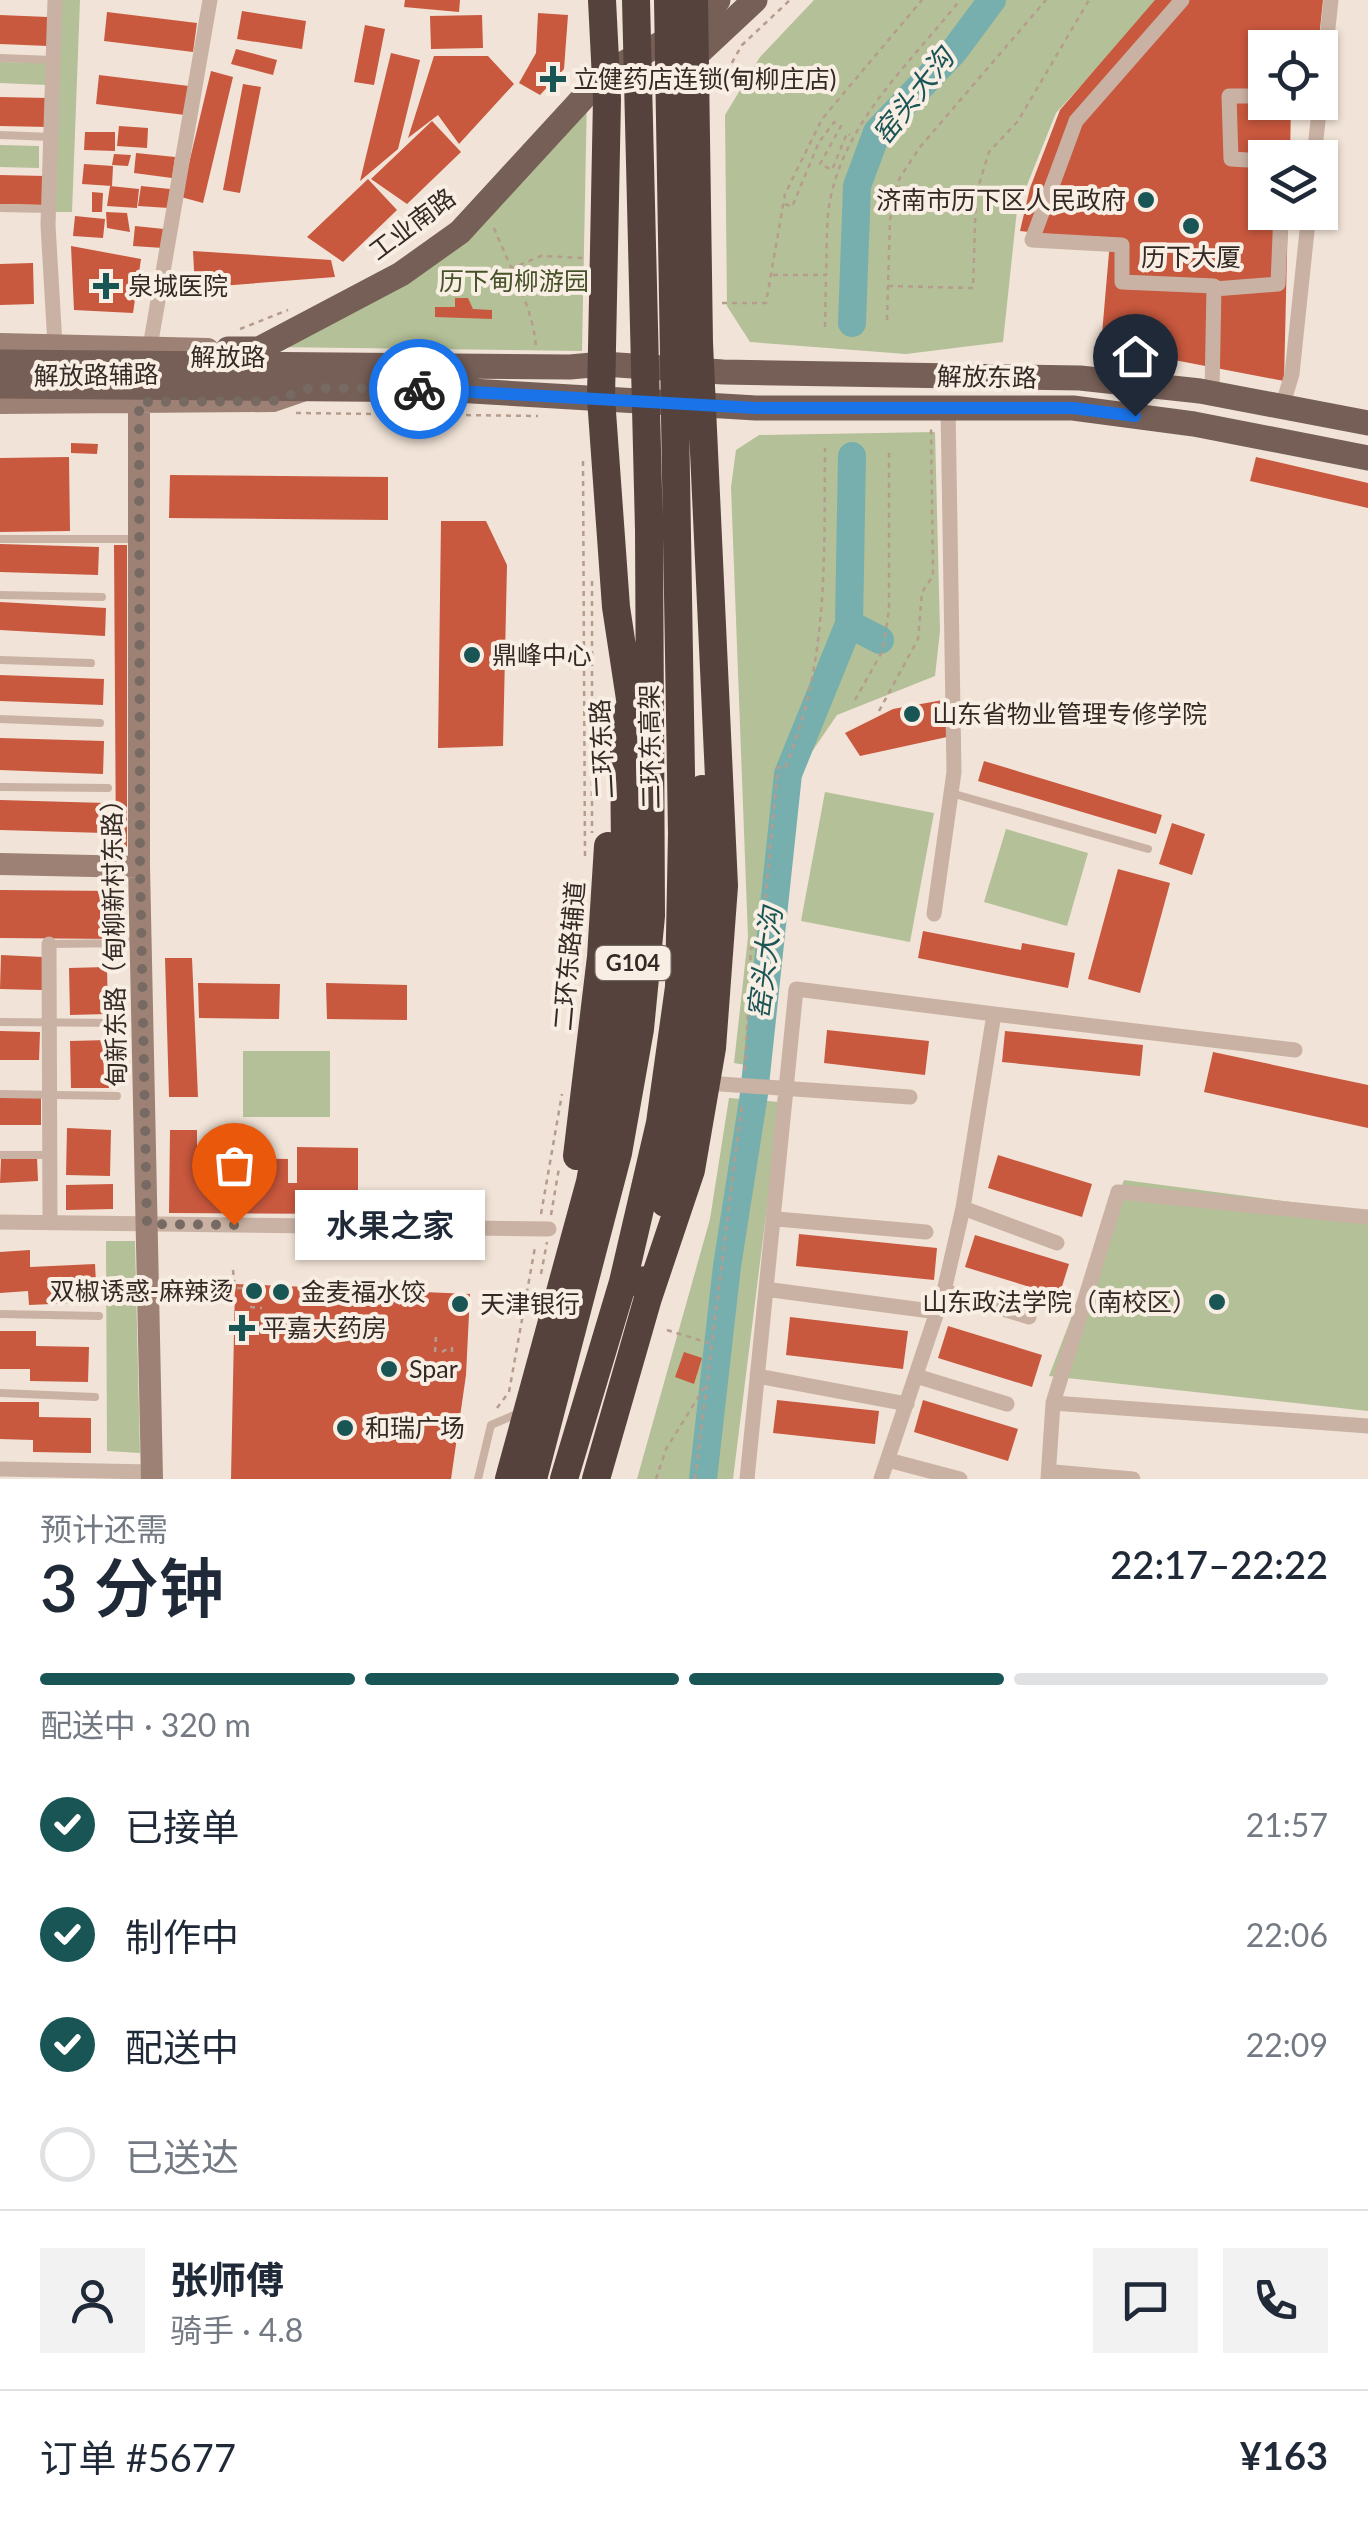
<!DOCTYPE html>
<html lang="zh">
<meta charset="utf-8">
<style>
body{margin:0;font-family:Lato,"Noto Sans SC",sans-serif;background:#f2f2f3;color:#1f2937;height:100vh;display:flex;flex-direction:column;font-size:38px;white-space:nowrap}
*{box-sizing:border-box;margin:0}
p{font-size:32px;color:#747a83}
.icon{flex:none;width:55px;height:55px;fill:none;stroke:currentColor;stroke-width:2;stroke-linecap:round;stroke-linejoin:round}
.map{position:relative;height:1479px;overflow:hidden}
.details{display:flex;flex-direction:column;background:#fff;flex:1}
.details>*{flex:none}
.controls{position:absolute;left:1248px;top:30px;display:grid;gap:20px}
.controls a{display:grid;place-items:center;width:90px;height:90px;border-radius:0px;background:#fff;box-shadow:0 2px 8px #0004;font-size:50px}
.pin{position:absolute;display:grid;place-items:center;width:85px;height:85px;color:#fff;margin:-102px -42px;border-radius:50% 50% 50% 0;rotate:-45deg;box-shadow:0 0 10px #0007}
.pin .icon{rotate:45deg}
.courier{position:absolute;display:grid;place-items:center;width:100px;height:100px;margin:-50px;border:8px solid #1a73e8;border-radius:50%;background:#fff;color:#222;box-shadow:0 2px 12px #0007}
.bubble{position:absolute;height:70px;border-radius:0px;background:#fff;box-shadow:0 2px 8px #0004;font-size:32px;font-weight:600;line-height:70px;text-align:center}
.head em{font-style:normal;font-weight:600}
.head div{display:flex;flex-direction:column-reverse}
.head{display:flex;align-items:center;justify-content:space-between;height:170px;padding:0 40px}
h1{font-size:65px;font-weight:600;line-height:75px}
.bar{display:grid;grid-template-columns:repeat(4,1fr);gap:15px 10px;align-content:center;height:120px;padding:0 40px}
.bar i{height:12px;border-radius:8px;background:#e0e1e3}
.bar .current{background:#1a5556}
.bar p{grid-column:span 4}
.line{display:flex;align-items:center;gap:25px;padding:0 40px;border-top:2px solid #e0e1e3}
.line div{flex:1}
.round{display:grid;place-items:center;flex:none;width:105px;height:105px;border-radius:0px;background:#f2f2f3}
ol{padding:0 40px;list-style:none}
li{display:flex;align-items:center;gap:30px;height:110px}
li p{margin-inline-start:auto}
li .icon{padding:10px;border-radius:50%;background:#1a5556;color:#fff;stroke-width:4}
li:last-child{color:#747a83}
li i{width:55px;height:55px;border:5px solid #e0e1e3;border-radius:50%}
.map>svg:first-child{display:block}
.green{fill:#b4c097}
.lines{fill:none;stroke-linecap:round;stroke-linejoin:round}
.river{stroke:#76afae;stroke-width:28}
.building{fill:#c8583e}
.path{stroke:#b59c8d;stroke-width:2.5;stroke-dasharray:5 5;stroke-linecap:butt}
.lane{stroke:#c9b2a3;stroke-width:8}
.street{stroke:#c9b2a3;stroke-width:15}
.secondary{stroke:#9d8175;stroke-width:22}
.primary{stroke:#765f56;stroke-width:25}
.highway{stroke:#55423c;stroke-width:28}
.done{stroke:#766a63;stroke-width:10;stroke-dasharray:0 18}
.route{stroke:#1a73e8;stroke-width:12}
.poi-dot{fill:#1a5556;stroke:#f9eee3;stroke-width:4}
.labels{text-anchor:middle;stroke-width:8;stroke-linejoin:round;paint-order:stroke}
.shield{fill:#f9eee3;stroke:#6f645e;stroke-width:2.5}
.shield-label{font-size:22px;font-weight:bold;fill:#342925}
.poi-label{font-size:25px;fill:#342925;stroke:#f9eee3;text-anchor:start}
.street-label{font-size:25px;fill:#342925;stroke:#f9eee3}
.park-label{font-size:25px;fill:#455229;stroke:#f9eee3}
.water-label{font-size:28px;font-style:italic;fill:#1a5556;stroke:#f9eee3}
</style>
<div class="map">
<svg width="1368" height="1479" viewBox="0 0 1368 1479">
<rect width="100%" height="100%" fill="#f1e3d7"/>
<path class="green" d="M62,0H80L72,212H53Z
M814,0H1159L1056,113L1017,210L1003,342L906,354L750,342L727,306L725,115L760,57Z
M0,62L47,63V85L0,83Z
M587,94L582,351L272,347L403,277Z
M0,145L39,146V168L0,167Z
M935,432L940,631L935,676L837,715L796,775L780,774L763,1068L734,1063L748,937L731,487L736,450L759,435Z
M825,792L934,813L910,942L801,921Z
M1006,829L1088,853L1067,926L984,902Z
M243,1051H330V1117H243Z
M729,1098L780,1102L733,1479H637L710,1219Z
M1124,1180L1368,1212V1411L1049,1376Z
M106,1241H135L140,1453L107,1451Z"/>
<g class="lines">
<path class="river" d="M852,323L857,186L877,132L954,51L992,0
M849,624L880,640
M703,1479L727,1266L754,1094L788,774L849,624L852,456"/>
</g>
<path class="building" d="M405,0H460L459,12L404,7Z
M1155,0H1323L1318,48H1265V102H1291L1290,158H1265V212H1288L1284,381L1101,346L1110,241L1020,231L1030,188L1060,110Z
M242,11L306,21L302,49L237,39Z
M107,12L197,23L193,52L104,41Z
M538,13L568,15L564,69L540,95L519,83L536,53Z
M0,15L48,17V46L0,44Z
M482,15L483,48L431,49L430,16Z
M365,25L385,29L374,85L354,82Z
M236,49L277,60L273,75L231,64Z
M391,53L420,60L398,149L360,181Z
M434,56H488L514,84L459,144L438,115L408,138Z
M211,71L233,77L203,203L181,197Z
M99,75L189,86L185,115L96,104Z
M243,84L261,87L240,193L223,190Z
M0,97L48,98V127L0,126Z
M432,121L461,152L407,204L371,179Z
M119,126L148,128L147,148L117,146Z
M85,132H115V151L84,150Z
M136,153L175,157L172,178L134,173Z
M114,154L131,155L128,166L112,165Z
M84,164L113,166L112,186L82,184Z
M0,175L45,176L44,205L0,204Z
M368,179L397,210L343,262L307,237Z
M110,186L139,189L137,208L107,206Z
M141,186L170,189L169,208L138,206Z
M92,192L103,193L102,212H92Z
M106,212L127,213L130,232L107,228Z
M75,216L105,219L103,238L73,236Z
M135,226L164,229L163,248L133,246Z
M71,246L141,259L133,313L74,310Z
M193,251L331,260L335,277L195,288Z
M33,263L34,304L0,305V264Z
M455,298H468L473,309L492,310V319L435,317V307H455Z
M71,443L98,444L97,454L71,453Z
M69,457L70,531L0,532V458Z
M1256,457L1368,483V508L1250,481Z
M170,475L388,477V520L169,518Z
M441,521H486L507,565L503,746L438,748Z
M0,544L99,547L98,575L0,572Z
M114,545H127V853H116Z
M0,602L106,608L105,636L0,630Z
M0,675L104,679L103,705L0,701Z
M943,700L947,737L860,756L845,733L893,709Z
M0,738L104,741L103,774L0,770Z
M984,761L1162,815L1156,834L978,781Z
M0,800L106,803L105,833L0,830Z
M1172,823L1205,834L1192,875L1159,864Z
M1118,869L1170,883L1140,993L1088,979Z
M0,890L116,891V939L0,938Z
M923,931L1021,950L1022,943L1075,953L1068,988L918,958Z
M1,955L43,957L42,990L0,989Z
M165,958H192L198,1097H169Z
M107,967L108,1014L70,1015L69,968Z
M198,983L280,984L279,1019L199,1018Z
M326,983L407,985V1020L327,1019Z
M827,1030L929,1041L925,1075L824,1063Z
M0,1031L40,1032L39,1060H0Z
M1005,1031L1143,1045L1140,1076L1002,1062Z
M108,1040L109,1088H71L70,1041Z
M1213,1052L1368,1085V1128L1204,1092Z
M0,1097H41V1125H0Z
M67,1128L111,1130L110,1176L66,1175Z
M170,1130H197V1182H207V1158L288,1159V1183H297V1147L358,1148V1214L169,1213Z
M998,1155L1092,1184L1082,1217L988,1188Z
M37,1157L38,1181L0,1183L1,1159Z
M113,1184V1209L66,1210V1185Z
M799,1234L937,1248L934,1280L796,1266Z
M975,1235L1069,1264L1059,1296L965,1267Z
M30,1250V1267L95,1264L97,1302L29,1305L28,1291L0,1293V1252Z
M235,1284L470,1294L466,1375L451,1479H231Z
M790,1317L908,1331L903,1369L786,1355Z
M948,1326L1042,1355L1032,1387L938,1358Z
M0,1331H36V1346L89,1347L88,1382L30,1381V1369H0Z
M684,1352L702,1358L694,1384L675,1377Z
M777,1400L879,1411L875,1444L773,1433Z
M923,1400L1018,1429L1008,1461L914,1432Z
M0,1402H39V1417L91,1418V1453L33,1452V1440L0,1439Z"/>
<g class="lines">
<path class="path" d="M717,89L742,45L790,0
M785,204L792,207L819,142L834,122L841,126L820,164L832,170L847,133L850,135
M494,228C509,266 532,304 536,346
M510,269L541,256L585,258
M773,275H826C827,253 826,228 829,206C843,122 910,64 960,0
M888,286L973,288L976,194L989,152L1018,121L1089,0
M722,303H766L785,194L822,119L922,0
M887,320L890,220L899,179L920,147L1046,0
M825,327L826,277
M240,329L288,310
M296,413L538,416
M583,461L585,858
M592,581V833
M855,700L883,650L889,609V449
M879,711L918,639L922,592L933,576L931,426
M745,1070L751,948L761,946L778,767L785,768C829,663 824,560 825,448
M541,1214L562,1094
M551,1215L559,1168
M233,1270L235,1288H246
M541,1274L547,1242
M250,1307L262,1308
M667,1330L709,1343
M435,1352L436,1336
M442,1352L447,1349
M452,1352V1346
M497,1408L509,1392L535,1247
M656,1479L666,1449L704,1388
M695,1479L742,1103"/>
<path class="lane" d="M0,58L53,60
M0,135L51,137
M0,208L49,209
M0,539H134
M0,595L102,597
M0,660L91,663
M0,719L100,723
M0,787L108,788
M951,793L1148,849
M49,944L130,943L133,939
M0,1022L120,1023
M0,1094L117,1096
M0,1155H50
M0,1314L99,1316
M0,1393L95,1397
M478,1479L491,1425L519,1413"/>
<path class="street" d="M55,0L48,225L55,345
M1182,0L1076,121L1032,240L1122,245V282L1214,286L1212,393
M1265,96H1229L1231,159L1265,161
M1320,102L1331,0
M1314,158L1320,102
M1214,289L1278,284L1281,212
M150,347L210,0
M1282,407L1292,374L1309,212
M934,914L954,772L948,406
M49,944L50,1223
M994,1014L1295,1050
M706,1083L910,1097
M963,1208L1057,1243
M777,1219L926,1232
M0,1222L549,1229
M772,1290L938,1312
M944,1291L1029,1317
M757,1376L907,1404
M916,1376L1007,1404
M1053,1403L1368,1426
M888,1460L960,1479
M0,1469L152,1472
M1054,1472L1133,1479
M747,1479L796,989L994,1014L963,1208L944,1291L881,1479
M1048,1479L1053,1403L1118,1192L1368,1217"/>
<path class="secondary" d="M0,344L208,349
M139,402V867L152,1479
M0,403L273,401L302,391
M0,864L139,867"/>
<path class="primary" d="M682,59L694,57L755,0
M228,349H259L401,274L460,232L607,72L694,26L718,0
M0,362L570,367L603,364L723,372L1080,378L1200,391L1368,423
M0,386L455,390L756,408H1073L1194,424L1368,458"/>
<path class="highway" d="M602,0L607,99L601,398L616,607L635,732
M577,1156L601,957L608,846
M665,1203L697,990L702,789
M648,1298L691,1170L712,1048L724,886L699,343L694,0
M509,1479L590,1182L612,1060L626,946L624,749L628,710
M533,1479L618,1153L640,1029L651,916L649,530L636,0
M564,1479L623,1282L660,1123L679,987L682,833L668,0
M596,1479L648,1298L646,1280"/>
</g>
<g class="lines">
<path class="done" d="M234,1225L147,1224L140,867L139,402L273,401L310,388L419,389"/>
<path class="route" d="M419,389L756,408H1073L1135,416"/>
</g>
<g class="poi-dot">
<path d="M548 64h10v10h10v10h-10v10h-10v-10h-10v-10h10z"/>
<circle cx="1146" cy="200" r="10"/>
<circle cx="1191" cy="226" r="10"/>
<path d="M101 271h10v10h10v10h-10v10h-10v-10h-10v-10h10z"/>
<circle cx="472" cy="655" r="10"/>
<circle cx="912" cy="714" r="10"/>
<circle cx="254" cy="1291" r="10"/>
<circle cx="281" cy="1292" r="10"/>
<circle cx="1217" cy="1302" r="10"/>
<circle cx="460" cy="1304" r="10"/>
<path d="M237 1313h10v10h10v10h-10v10h-10v-10h-10v-10h10z"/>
<circle cx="389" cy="1369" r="10"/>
<circle cx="345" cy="1428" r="10"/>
</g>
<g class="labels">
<rect class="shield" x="595.5" y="946" width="75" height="34" rx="8"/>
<g class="shield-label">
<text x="633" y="971">G104</text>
</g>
<g class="poi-label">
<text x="573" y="88">立健药店连锁(甸柳庄店)</text>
<text x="1126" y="209" text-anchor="end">济南市历下区人民政府</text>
<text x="1191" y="266" text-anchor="middle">历下大厦</text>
<text x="128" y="295">泉城医院</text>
<text x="492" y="664">鼎峰中心</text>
<text x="932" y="723">山东省物业管理专修学院</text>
<text x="234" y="1300" text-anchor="end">双椒诱惑-麻辣烫</text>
<text x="301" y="1301">金麦福水饺</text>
<text x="1197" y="1311" text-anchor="end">山东政法学院（南校区）</text>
<text x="480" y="1313">天津银行</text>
<text x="262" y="1337">平嘉大药房</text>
<text x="409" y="1378">Spar</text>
<text x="365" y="1437">和瑞广场</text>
</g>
<g class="street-label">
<text transform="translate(412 224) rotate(-37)" y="9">工业南路</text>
<text x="228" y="366">解放路</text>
<text transform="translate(96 375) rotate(-1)" y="9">解放路辅路</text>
<text transform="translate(987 377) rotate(1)" y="9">解放东路</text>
<text transform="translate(650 747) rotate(-91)" y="9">二环东高架</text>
<text transform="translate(602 749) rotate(-93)" y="9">二环东路</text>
<text transform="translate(114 937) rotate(-91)" y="9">甸新东路（甸柳新村东路）</text>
<text transform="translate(569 956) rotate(-85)" y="9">二环东路辅道</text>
</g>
<g class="park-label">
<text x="514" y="290">历下甸柳游园</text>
</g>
<g class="water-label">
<text transform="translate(913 96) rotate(-52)" y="10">窑头大沟</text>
<text transform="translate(765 963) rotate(-83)" y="10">窑头大沟</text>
</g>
</g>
</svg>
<div class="controls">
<a><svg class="icon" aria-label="locate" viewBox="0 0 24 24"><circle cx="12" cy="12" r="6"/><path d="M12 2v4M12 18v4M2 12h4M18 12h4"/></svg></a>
<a><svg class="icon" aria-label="layers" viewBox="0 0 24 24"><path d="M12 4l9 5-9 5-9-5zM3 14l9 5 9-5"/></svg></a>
</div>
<div class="pin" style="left:234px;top:1225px;background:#ea580c"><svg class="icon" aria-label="bag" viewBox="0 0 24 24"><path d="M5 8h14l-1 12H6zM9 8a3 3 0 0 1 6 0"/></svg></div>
<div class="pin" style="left:1135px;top:416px;background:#1f2937"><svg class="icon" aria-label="home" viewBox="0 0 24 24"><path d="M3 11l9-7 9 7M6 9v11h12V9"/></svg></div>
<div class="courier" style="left:419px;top:389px"><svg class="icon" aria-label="bike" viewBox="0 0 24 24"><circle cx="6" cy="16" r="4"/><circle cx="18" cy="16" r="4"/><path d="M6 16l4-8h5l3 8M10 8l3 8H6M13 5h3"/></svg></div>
<div class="bubble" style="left:295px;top:1190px;width:190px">水果之家</div>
</div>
<section class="details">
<div class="head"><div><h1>3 分钟</h1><p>预计还需</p></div><em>22:17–22:22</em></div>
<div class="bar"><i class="current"></i><i class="current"></i><i class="current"></i><i></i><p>配送中 · 320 m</p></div>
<ol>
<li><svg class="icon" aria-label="check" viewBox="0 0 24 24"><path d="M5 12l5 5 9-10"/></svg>已接单<p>21:57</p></li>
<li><svg class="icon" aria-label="check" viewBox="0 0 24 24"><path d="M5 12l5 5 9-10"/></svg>制作中<p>22:06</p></li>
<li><svg class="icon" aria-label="check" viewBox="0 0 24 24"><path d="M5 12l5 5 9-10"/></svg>配送中<p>22:09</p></li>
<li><i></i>已送达</li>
</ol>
<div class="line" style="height:180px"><a class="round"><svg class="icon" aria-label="person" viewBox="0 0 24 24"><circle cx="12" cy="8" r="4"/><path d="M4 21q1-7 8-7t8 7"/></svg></a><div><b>张师傅</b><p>骑手 · 4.8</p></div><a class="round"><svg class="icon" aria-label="chat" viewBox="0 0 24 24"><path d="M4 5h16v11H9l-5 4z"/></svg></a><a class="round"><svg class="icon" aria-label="phone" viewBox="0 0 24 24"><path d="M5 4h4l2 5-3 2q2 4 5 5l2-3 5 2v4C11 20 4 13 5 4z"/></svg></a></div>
<div class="line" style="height:130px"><div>订单 #5677</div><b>¥163</b></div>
</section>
